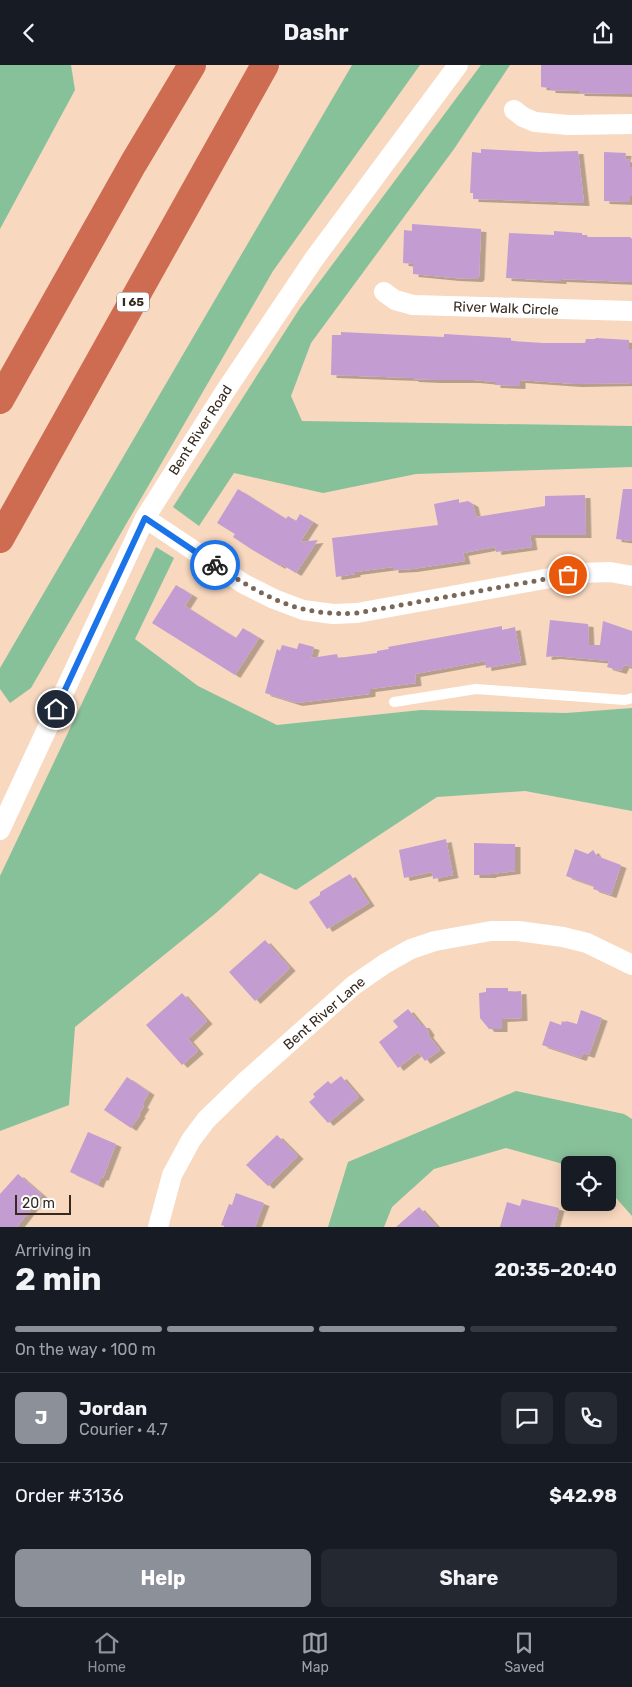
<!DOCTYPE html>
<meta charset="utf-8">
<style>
body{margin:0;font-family:Rubik,sans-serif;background:#242831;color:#f1f3f6;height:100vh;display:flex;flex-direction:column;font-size:19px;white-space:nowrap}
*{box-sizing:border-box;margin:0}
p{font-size:16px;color:#9ea1a6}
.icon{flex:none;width:28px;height:28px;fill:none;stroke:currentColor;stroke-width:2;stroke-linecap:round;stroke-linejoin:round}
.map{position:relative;height:1162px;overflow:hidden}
.sheet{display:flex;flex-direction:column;background:#171b24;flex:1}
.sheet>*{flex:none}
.controls{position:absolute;left:561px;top:1091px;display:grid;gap:10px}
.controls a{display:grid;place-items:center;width:55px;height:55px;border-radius:8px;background:#171b24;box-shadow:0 2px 12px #0003;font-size:25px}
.scale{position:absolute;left:15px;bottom:12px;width:56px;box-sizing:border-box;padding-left:5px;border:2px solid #362a20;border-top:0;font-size:14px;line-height:18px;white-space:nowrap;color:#362a20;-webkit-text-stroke:4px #fff;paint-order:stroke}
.pin{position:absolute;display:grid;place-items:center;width:42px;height:42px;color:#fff;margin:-21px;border:2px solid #fff;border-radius:50%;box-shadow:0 1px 5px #0007}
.courier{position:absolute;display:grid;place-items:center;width:50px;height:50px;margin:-25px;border:4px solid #1a73e8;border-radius:50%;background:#fff;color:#222;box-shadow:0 1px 6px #0007}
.head em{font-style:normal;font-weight:700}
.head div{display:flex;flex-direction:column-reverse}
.head{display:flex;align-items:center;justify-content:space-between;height:85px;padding:0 15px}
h1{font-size:32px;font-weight:700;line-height:38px}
.bar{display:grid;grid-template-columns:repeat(4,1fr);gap:8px 5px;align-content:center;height:60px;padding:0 15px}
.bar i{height:6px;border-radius:4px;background:#363941}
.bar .active{background:#8c9099}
.bar p{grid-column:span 4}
.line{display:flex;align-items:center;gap:12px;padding:0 15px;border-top:1px solid #363941}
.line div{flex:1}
.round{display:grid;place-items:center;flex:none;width:52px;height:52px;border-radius:8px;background:#242831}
.button{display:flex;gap:10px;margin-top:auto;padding:10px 15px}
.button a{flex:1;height:58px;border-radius:8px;background:#8c9099;color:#fff;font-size:20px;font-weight:700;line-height:58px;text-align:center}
.button a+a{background:#242831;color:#f1f3f6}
header{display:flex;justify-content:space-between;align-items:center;height:65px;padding:0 15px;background:#171b24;font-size:22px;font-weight:700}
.tabs{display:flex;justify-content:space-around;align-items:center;height:70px;border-top:1px solid #363941;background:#171b24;font-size:14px;color:#9ea1a6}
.tabs a{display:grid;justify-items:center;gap:2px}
.tabs .active{color:#8c9099}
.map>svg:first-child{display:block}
.green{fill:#87c199}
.building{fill:#c39cd1;filter:url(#shadow)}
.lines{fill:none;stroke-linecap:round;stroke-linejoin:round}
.service{stroke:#fff;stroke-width:10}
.minor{stroke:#fff;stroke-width:20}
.motorway{stroke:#ce6c52;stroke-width:28}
.done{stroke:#7a6758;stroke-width:5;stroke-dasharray:0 9}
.route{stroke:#1a73e8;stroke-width:6}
.labels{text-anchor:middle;stroke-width:5;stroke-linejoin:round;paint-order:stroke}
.shield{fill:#fff;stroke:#726a63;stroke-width:1}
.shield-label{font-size:12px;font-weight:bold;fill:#362a20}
.street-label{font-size:14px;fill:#362a20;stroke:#fff}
</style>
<header><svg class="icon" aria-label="back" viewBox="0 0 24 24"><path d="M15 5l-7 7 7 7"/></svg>Dashr<svg class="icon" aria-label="share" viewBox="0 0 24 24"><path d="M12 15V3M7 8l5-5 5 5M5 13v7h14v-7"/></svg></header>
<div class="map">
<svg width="632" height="1162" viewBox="0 0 632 1162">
<defs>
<filter id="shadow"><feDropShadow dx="5.5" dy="3" stdDeviation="0" flood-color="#0004"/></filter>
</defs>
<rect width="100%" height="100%" fill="#f8d8bf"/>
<path class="green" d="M0,0H71L75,25L0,164Z
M352,0H420L273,206L31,623L10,638L0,624V603Z
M481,0H510L454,84L311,278L291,331L302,356L632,361V402L416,409L323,428L234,408L199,461L173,442L300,243Z
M156,482L174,493L135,574L198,621L277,660L421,645L566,648L632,643V746L525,726L437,732L296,825L260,808L216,848L75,962L69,1040L0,1066V811Z
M516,1026L624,1049L632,1054V1151L608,1124V1100H570V1101L506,1083L434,1104L392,1142L384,1162H328L348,1097Z"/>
<path class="building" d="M541,0H632V29L579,28V26L550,25V23L541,22Z
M481,84L539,87L578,86L584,138L473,134V128H470L472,87L481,88Z
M604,87L626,88L625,94L630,95V102H632V131H630V137L604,136Z
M412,159L481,164L479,212L477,214L454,213L413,209V199L403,198L404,165L412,166Z
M554,166L582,168V170H587V172H630L632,174V217L561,214V216L506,213L509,168L554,170Z
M341,267L444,272V269L511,273V276L544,278H585L586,274H595L596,273L629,275V284H632V318L576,319L520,315V321L495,320V317L474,315H435L413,314V313L331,310L332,270H341Z
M238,424L286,454L288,451L296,456L300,449L313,457L300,477L318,475L296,508L281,499L280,501L251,484L233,472L235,469L217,458Z
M623,424H632V476L616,474Z
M585,430L586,470H530L532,482L496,487L495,482L463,488L465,496L412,504L393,505V502L355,507V509L336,512L332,473L438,460L434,439L459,434V438L468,436L473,439L476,452L545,441V431Z
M176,520L192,530L185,541L218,562L236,573L243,563L259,573L235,610L152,558Z
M550,555L588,559L589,580H600L603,556L632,566V602L624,600L621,606L607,602L609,596L555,591L546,592Z
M502,561V565L515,562L521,597L486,603L485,596L415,609L416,618L370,624V628L369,629L297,638L265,628L277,584L280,586L282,580L297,584L299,578L314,582L311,593L337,589L338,593L377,588V586L389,584L388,582Z
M446,774L453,810L433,814L432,807L404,813L399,785Z
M474,778L515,779V806L491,809V810H474Z
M575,784L588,789L593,785L597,791L621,800L611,830L593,824L594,821L566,811Z
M350,809L369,838L327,864L309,837L320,830V827Z
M265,875L290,903L255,936L229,907Z
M486,923H508V927L521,926L522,953L502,954V964H489L480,953L479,928L486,927Z
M182,928L207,956L188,974L198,986L182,1000L146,960Z
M408,944L421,960H424L429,967L428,970L440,985L425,996L418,987L398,1003L379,977L398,962L393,956Z
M581,945L602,953L589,990L583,988L581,993L542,980L550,956L561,960L562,956L565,957L566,956L577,959Z
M341,1011L359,1032L328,1058L309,1037L315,1032L313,1029L328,1016L331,1019Z
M127,1012L149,1027L142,1040L144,1041L139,1049L140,1050L131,1063L104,1045Z
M88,1067L116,1079L103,1113L101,1112L98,1120L70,1107Z
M277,1070L298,1091L268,1121L246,1100Z
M18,1109L42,1130L17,1162H0V1129Z
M236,1128L264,1138L255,1162H224V1161L221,1160L229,1139L232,1140Z
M522,1134L559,1143L554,1162H500L507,1137L520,1141Z
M419,1142L437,1162H396Z"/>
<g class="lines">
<path class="service" d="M394,637L476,624L625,635L632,633"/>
<path class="minor" d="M514,45L523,52L535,57L568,60L632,59
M384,227L395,235L413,240L632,246
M145,453L244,519L274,534L303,545L333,549L357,548L578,508L610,507L632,511
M0,765L145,453L224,328L314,194L458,0
M158,1162L172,1110L191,1075L206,1055L247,1015L354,920L386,898L411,884L435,876L491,866H518L563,872L587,878L632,900"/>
<path class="motorway" d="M0,335L133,99L192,0
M0,474L265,0"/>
</g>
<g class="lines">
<path class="done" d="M215,500C264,531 296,552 357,548L568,510"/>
<path class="route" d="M56,644L145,453L215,500"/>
</g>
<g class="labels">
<rect class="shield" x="117" y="227.5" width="32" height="19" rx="4"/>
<g class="shield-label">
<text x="133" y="241">I 65</text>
</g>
<g class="street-label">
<text transform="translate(506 243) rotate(2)" y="5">River Walk Circle</text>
<text transform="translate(200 365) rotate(-57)" y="5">Bent River Road</text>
<text transform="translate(324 948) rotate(-41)" y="5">Bent River Lane</text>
</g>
</g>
</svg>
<div class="controls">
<a><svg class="icon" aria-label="locate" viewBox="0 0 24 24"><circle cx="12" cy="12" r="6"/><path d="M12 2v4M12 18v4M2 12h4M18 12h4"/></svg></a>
</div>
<div class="scale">20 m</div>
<div class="pin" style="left:568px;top:510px;background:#ea580c"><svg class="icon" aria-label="bag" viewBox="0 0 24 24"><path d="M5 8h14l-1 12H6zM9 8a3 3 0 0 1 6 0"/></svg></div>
<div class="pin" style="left:56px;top:644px;background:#1f2937"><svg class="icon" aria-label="home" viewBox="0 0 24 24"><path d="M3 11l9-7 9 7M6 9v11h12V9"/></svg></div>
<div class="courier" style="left:215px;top:500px"><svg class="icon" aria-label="bike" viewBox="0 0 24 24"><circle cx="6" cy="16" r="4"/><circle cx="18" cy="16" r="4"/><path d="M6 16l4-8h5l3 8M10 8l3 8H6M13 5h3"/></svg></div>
</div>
<section class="sheet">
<div class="head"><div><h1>2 min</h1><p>Arriving in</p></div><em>20:35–20:40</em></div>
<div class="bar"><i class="active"></i><i class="active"></i><i class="active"></i><i></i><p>On the way · 100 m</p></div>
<div class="line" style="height:90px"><b class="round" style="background:#8c9099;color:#fff">J</b><div><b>Jordan</b><p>Courier · 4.7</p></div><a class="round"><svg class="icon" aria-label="chat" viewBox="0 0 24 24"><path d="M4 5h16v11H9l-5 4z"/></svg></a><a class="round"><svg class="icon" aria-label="phone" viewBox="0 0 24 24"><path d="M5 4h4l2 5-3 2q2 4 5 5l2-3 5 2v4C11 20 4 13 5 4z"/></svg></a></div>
<div class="line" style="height:65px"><div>Order #3136</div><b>$42.98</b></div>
<div class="button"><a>Help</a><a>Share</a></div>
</section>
<nav class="tabs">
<a class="active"><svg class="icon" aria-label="home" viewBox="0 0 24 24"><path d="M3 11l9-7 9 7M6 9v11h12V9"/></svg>Home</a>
<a><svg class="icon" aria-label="map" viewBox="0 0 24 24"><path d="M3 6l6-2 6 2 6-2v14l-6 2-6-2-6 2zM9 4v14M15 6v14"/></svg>Map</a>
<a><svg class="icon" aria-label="saved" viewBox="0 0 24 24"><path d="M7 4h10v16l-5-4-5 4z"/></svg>Saved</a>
</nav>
